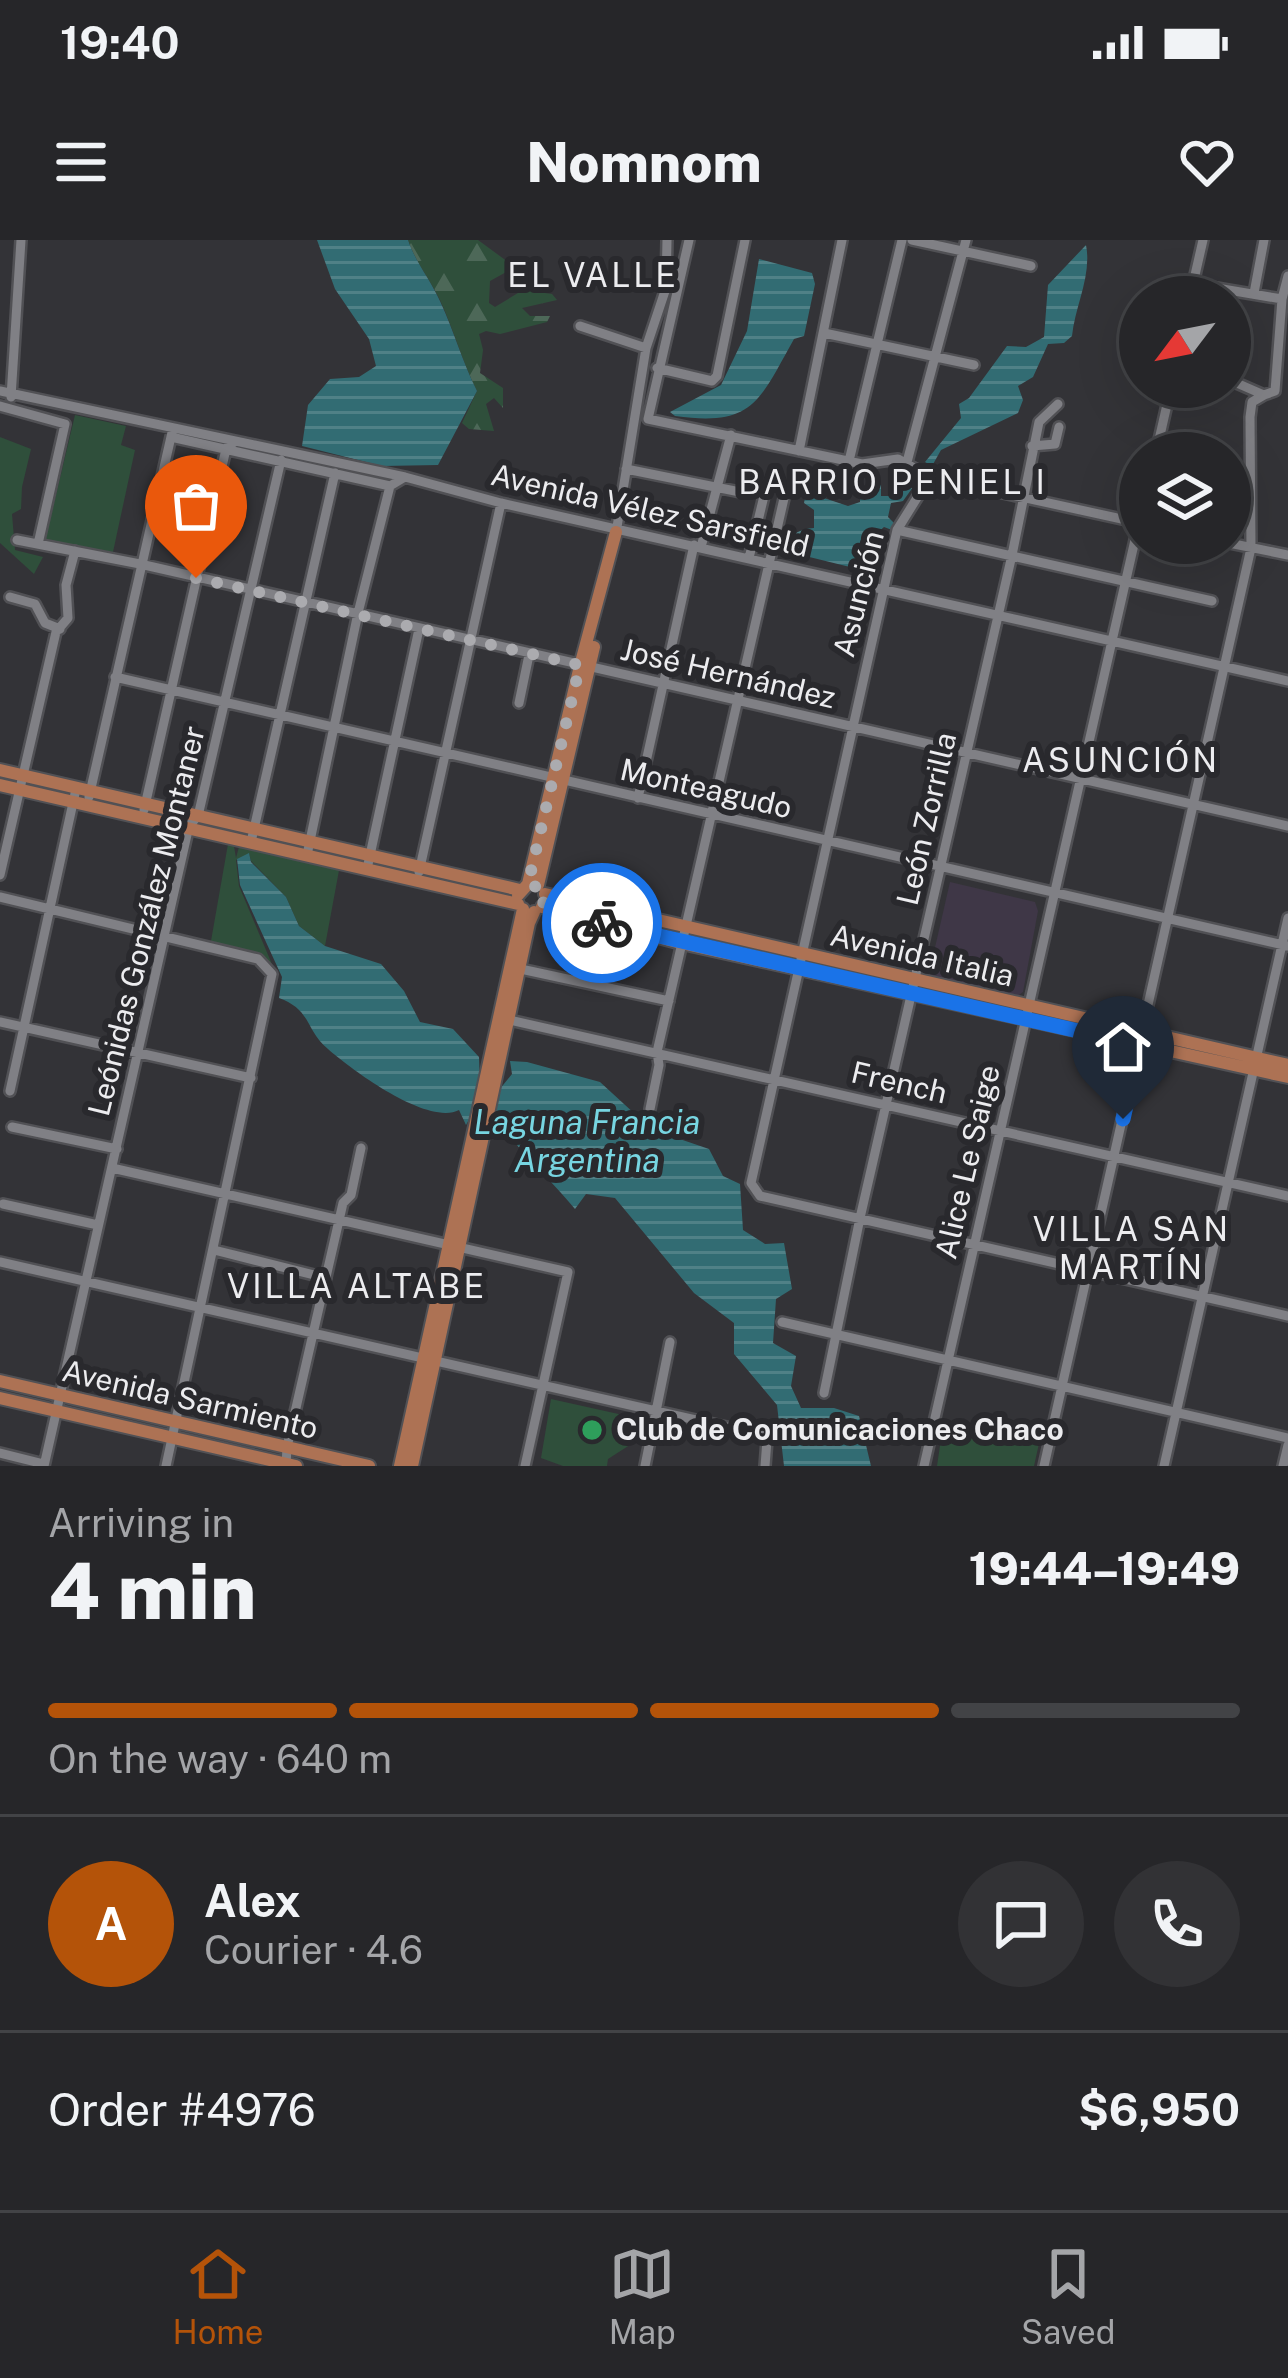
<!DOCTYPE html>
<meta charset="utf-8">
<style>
body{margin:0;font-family:"Public Sans",sans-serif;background:#323235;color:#f1f3f6;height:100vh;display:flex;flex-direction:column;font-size:45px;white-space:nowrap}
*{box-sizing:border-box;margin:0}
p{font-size:39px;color:#a4a5a8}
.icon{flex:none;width:66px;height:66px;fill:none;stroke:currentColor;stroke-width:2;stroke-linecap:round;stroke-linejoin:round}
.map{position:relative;height:1226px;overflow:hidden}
.details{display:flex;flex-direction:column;background:#262629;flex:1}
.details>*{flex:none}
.needle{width:78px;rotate:238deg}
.controls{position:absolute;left:1119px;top:36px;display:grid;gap:24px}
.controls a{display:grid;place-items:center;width:132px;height:132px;border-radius:50%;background:#262629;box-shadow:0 12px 48px #0002,0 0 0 3px #424346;font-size:60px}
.pin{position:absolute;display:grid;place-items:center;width:102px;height:102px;color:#fff;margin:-123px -51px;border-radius:50% 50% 50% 0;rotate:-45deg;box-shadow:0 0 12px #0007}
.pin .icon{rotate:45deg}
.courier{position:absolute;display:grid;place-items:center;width:120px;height:120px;margin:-60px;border:9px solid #1a73e8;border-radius:50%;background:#fff;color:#222;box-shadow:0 3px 15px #0007}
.head em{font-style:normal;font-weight:800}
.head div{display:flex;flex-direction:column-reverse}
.head{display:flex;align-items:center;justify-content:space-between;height:204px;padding:0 48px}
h1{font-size:78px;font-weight:800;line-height:90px}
.bar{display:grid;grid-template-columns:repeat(4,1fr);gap:18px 12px;align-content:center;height:144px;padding:0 48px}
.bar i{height:15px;border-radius:9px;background:#424346}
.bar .on{background:#b45309}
.bar p{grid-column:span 4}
.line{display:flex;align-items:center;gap:30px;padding:0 48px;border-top:3px solid #424346}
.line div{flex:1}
.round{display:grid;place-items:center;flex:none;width:126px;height:126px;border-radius:63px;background:#323235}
.status{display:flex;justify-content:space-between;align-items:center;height:84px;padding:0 60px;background:#262629;direction:ltr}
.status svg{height:33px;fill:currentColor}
header{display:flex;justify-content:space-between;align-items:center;height:156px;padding:0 48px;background:#262629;font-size:54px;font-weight:800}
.dock{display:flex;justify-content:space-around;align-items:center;height:168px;border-top:3px solid #424346;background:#262629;font-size:33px;color:#a4a5a8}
.dock a{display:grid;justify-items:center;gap:6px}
.dock .on{color:#b45309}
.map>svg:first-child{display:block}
.education{fill:#3f3747}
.forest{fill:url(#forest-firs)}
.green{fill:#2f4f3b}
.water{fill:url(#water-rules)}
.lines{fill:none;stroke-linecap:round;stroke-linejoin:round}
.minor-casing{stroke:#515155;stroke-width:14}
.major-casing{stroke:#515155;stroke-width:16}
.minor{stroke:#808085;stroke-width:9}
.major{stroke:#ad7254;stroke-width:12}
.done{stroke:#ababaf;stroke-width:12;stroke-dasharray:0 21.6}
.route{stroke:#1a73e8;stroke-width:15}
.leisure-dot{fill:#2e9e5b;stroke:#29292d;stroke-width:4.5}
.labels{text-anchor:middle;stroke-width:12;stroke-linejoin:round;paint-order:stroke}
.street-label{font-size:30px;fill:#ececef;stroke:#29292d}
.poi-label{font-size:30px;font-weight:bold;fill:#ececef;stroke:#29292d;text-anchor:start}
.neighbourhood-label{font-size:33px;letter-spacing:3px;fill:#ececef;stroke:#29292d}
.water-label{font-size:33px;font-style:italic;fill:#77d5e1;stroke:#29292d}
</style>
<div class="status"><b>19:40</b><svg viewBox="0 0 49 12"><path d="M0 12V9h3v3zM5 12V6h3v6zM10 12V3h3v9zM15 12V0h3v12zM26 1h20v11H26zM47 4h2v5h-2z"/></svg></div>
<header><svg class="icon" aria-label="menu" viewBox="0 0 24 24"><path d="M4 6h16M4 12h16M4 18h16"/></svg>Nomnom<svg class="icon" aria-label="heart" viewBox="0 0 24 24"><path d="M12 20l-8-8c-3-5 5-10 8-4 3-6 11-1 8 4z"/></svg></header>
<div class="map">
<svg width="1288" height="1226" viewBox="0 0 1288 1226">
<defs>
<pattern id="forest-firs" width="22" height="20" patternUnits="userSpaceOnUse" patternTransform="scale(3)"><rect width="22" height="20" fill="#2f4f3b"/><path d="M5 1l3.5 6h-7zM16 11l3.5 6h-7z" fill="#4d6858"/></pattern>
<pattern id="water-rules" width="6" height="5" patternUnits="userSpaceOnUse" patternTransform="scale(3)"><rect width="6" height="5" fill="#326c73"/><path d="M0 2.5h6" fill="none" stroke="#508187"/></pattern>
</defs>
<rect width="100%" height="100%" fill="#333337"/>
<path class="education" d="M950,642L1035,662L1038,671L1023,752L1015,758L928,738Z"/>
<path class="forest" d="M408,0H478L508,22V31L490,41L489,63L495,67L523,50L552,54L557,60L522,68L530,76H550L547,82L500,94L486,91L479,94L483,110L480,133L503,148V168L494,158L486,164L494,191L469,189L462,183L477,151C462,121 454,90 440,60C430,39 416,23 408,0Z"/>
<path class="green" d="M75,175L126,186L121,205L135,210L113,312L45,301Z
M0,197L31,209L22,247L21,269L12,274L15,310L43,317L34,334L0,303Z
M240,603L340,625L325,706L299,686L286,657L251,621L249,614L236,620L239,646L274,729L263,715L211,701L228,604L234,606L236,618Z
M551,1159L641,1179L636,1201L608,1219L607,1226H563L541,1218Z
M994,1189L1040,1199L1034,1226H937L942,1192L990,1202Z"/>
<path class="water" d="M317,0H408C416,23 430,39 440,61C454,91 462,121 477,151L438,225L382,226L302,206L308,165L330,139L359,137L376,126L369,99L335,49Z
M1086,5C1092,35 1075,66 1072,96L1064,103L1048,104L1033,137L1018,146L1023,160L1018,173L941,210L932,226L925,222L961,178L959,164L969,158L1007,106L1026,107L1044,97L1048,45Z
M759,19L812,33L815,44L804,96L794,99C759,161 754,187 675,176L670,172L721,145L747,91Z
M914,230L921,236L903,261L891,263L888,277L896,285L892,290L884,287L869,300L870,317L850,327L785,311C788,295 799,289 814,288V270L804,263L806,252L848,266L860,262V247L881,245V256H890L894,250L910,243Z
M249,613L251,622L286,657L299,686L325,706L381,724L404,751L420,782L453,789L479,817L480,845L499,850L512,834L510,821L527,822L600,842L636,875L668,895L709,909L723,936L740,944L743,990L765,1004L784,1003L792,1049L776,1059L773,1103L796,1116L791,1146L801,1168H834L859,1176L871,1226H784L777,1165L734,1114V1083L694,1053L615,958L586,954L575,969C549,937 510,904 491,869L472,874L466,885L459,870C428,886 353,831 328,809C305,790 312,770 279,758L282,737L240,645L237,619Z"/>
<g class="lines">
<g class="minor-casing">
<path id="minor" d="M689,0L648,179L862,224L898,219L930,237L1140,283
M912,0L1031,26
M1193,44L1282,59
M1254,53L1264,0
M1190,57L1203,0
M580,86L646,108
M824,93L974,125
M657,128L712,141L717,136L745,0
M1232,141L1264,155L1275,151L1282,59L1288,36
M0,151L405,237L501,263L1288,441
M11,157L21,0
M0,166L65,184L38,304
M171,197L390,246
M1032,206L1055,204L1059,187
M799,211L842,0
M1156,213L1171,147
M849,221L902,0
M907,222L966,0
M626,229L740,252
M930,237L897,290L751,943L760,956L1288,1076
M617,287L646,108L666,48L667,0
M897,290L1212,361
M17,300L140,324L1288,586
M1229,303L1288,315
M701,307L731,195
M749,318L764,256
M10,357L35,364L45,383L60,389
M115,437L1288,706
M519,463L529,415
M89,557L173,188
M638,558L694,305
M144,570L226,209L234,202
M251,602L335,233
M307,615L358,373L390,246L405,237
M367,629L419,389
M419,632L501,263
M0,635L56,392L68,378L66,345L75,311
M0,657L258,719L272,734L166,1226
M516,728L669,761
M505,779L1288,956
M0,782L251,838
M10,851L76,549
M650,869L659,825L657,812L785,254
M12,887L117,909
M112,928L568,1032L525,1226
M3,964L98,985
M214,1010L326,1038
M0,1022L762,1195L767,1200L765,1226
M782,1082L1288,1198
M824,1153L860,978L1012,315L1039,182L1058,164
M0,1213L44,1224
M44,1226L189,586L198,576L281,220
M286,1226L287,1207L343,963L351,955L361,908
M645,1226L670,1102
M924,1226L1140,278
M1044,1226L1251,308L1250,177L1252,162L1264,155
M1164,1226L1288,678
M1283,1226L1288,1205"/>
</g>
<g class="major-casing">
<path id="major" d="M0,530L520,650
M0,545L518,664
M538,645L594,407
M545,654L1288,825
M518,655L528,644L580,426L616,292
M542,667L681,703L1288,837
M0,1141L369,1226
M0,1158L296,1226
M400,1226L523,669
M412,1226L529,683L534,672"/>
</g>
<use href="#minor" class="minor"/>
<use href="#major" class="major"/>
</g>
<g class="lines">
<path class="done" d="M196,338L580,425L528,644L542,649L545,657L542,667L602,683"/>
<path class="route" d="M602,683L1140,805L1123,879"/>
</g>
<circle class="leisure-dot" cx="592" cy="1190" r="12"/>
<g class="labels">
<g class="street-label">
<text transform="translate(650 271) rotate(13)" y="10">Avenida Vélez Sarsfield</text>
<text transform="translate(859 354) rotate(-76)" y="10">Asunción</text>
<text transform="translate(728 434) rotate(13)" y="10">José Hernández</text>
<text transform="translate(706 549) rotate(13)" y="10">Monteagudo</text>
<text transform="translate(927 579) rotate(-77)" y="10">León Zorrilla</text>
<text transform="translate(147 681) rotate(-76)" y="10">Leónidas González Montaner</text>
<text transform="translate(922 716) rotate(13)" y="10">Avenida Italia</text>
<text transform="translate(899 843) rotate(13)" y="10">French</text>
<text transform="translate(968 922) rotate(-77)" y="10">Alice Le Saige</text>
<text transform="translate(190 1160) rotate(13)" y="10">Avenida Sarmiento</text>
</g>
<g class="poi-label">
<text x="616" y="1200">Club de Comunicaciones Chaco</text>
</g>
<g class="neighbourhood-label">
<text x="593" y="47">EL VALLE</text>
<text x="893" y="254">BARRIO PENIEL I</text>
<text x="1121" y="532">ASUNCIÓN</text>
<text x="1132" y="1001">VILLA SAN<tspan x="1132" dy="38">MARTÍN</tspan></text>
<text x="357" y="1058">VILLA ALTABE</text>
</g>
<g class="water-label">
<text x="587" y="894">Laguna Francia<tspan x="587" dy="38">Argentina</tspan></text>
</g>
</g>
</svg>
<div class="controls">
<a><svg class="needle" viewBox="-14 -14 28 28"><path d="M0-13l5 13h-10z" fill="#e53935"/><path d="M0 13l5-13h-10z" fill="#a4a5a8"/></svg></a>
<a><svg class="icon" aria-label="layers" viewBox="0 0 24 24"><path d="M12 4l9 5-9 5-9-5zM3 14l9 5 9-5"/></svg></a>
</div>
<div class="pin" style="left:196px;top:338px;background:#ea580c"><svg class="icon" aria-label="bag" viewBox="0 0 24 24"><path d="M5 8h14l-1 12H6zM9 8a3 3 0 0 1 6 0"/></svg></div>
<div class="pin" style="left:1123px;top:879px;background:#1f2937"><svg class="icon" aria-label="home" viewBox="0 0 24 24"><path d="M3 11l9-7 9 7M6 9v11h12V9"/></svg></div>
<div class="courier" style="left:602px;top:683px"><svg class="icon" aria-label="bike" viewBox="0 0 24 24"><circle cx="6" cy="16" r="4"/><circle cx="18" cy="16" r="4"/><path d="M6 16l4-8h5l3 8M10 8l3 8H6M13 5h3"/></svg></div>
</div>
<section class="details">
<div class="head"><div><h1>4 min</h1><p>Arriving in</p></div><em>19:44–19:49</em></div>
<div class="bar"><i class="on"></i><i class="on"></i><i class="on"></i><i></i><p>On the way · 640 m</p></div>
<div class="line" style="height:216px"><b class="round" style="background:#b45309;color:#fff">A</b><div><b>Alex</b><p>Courier · 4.6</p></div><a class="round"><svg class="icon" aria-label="chat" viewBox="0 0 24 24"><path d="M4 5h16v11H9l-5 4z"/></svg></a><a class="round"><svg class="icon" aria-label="phone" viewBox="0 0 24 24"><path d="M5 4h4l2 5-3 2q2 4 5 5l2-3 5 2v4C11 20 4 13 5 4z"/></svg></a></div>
<div class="line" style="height:156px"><div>Order #4976</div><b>$6,950</b></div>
</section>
<nav class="dock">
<a class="on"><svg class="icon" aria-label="home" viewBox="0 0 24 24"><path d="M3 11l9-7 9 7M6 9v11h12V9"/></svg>Home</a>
<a><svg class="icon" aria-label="map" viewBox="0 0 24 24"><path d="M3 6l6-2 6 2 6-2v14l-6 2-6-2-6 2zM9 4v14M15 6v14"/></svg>Map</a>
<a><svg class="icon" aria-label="saved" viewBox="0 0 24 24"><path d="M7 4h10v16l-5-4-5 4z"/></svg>Saved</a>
</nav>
